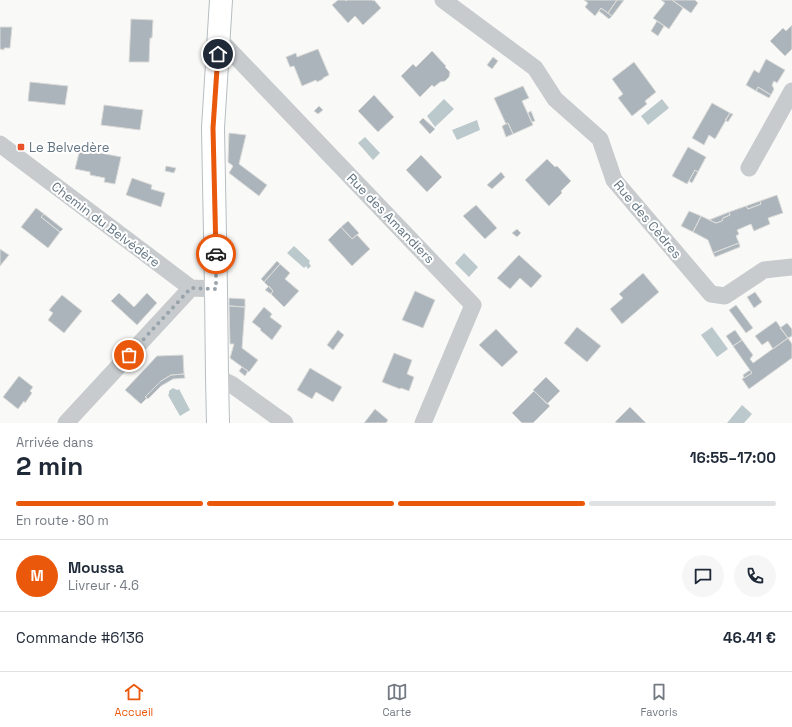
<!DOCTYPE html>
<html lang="fr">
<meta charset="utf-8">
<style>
body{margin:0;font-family:"Space Grotesk",sans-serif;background:#f6f6f7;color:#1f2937;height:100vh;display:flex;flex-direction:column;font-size:15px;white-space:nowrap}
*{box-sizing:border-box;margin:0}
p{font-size:13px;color:#747a83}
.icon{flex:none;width:22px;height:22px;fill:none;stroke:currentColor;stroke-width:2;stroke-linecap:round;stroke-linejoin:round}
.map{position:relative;height:423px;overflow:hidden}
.details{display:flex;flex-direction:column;background:#fff;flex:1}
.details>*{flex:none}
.pin{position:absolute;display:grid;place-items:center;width:34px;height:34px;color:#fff;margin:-17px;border:2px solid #fff;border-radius:50%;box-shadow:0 1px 4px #0007}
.courier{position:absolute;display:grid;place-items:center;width:40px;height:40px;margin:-20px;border:3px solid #ea580c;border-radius:50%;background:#fff;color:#222;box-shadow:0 1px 5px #0007}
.overview em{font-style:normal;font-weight:600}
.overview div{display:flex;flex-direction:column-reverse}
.overview{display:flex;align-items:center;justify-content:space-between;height:68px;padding:0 16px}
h1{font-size:26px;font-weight:600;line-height:30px}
.bar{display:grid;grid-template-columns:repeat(4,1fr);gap:6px 4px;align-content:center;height:48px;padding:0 16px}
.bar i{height:5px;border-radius:3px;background:#e0e1e3}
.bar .on{background:#ea580c}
.bar p{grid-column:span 4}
.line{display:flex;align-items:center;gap:10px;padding:0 16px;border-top:1px solid #e0e1e3}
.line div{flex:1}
.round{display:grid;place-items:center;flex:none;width:42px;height:42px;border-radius:21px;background:#f6f6f7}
.tab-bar{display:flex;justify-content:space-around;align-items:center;height:56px;border-top:1px solid #e0e1e3;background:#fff;font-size:11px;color:#747a83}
.tab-bar a{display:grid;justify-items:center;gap:2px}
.tab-bar .on{color:#ea580c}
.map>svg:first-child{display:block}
.water{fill:#bcc9cc}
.building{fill:#abb4ba;stroke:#dbdbd9}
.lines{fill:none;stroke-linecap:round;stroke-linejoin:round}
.secondary-casing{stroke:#b7bdc1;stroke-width:24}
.street{stroke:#c7cbce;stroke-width:17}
.secondary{stroke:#fff;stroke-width:22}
.done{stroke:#98a3ab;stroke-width:4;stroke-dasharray:0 7.2}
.route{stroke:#ea580c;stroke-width:5}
.poi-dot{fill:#e85327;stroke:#fff;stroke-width:1.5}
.labels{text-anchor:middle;stroke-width:4;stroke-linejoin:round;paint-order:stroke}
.poi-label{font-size:13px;fill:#637582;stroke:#fff;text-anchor:start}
.street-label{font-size:13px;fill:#637582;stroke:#fff}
</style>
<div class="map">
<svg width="792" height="423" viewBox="0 0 792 423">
<rect width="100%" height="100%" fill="#f9f9f7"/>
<path class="water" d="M444,99L454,109L435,127L427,116Z
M662,99L669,108L648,125L641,116Z
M477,120L480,130L457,140L452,130Z
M365,137L380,153L373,160L358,143Z
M294,246L310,261L309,263L311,266L308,269L306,266L304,268L287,253Z
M464,253L478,267L469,277L455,263Z
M712,327L728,349L717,357L701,335Z
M173,388L177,390L179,389L190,410L180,416L168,395L169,394V391Z
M742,405L752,414L744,423H727Z"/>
<path class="building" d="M338,0H345L346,1L347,0H372L373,1L374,0L381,8L363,25L355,16L348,23L332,5Z
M584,0H617L608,13L601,8L595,16L585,7L588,3Z
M617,0H624L612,16L608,13Z
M661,0H672L683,8L669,29L653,18L665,3Z
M672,0H695L698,3L691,13Z
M601,8L612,16L609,19L599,11Z
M131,19L153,20L152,38H150L149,62H129Z
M657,21L664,26L658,36L651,31Z
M792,25V49L785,56L770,41L783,28L786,31Z
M0,27H12L10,48H4V50L0,49Z
M318,49L329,75L323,78V79L317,82L316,80L302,86L294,66L290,67L286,57L296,53L297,57Z
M432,51L446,66L445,67L450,72L449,77L445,81L440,82L434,87L432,85L420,97L401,76L413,64L416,67Z
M493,57L498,61L492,69L487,65Z
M766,59L785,70L777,83L774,81L772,85L774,89L771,95L758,87L756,91L746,85L754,70L759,73Z
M634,62L656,92L645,101L647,104L632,116L618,98L623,94L612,79Z
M30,82L68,86L65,105L28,101Z
M523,86L529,98L522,101L533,125L513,134L508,123L506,124L494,98Z
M758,87L771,95L769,98L756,91Z
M374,95L394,117L378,132L358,111Z
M712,103L730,113L715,139L709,135L704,145L692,138Z
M104,105L143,110L140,130L101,125Z
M319,106L323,110L318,114L314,111Z
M531,111L535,121L532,122L528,113Z
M730,113L733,114L728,122L725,120Z
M423,118L435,129L430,134L419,122Z
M508,123L513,134L506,137L502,126Z
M229,133L246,135L239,164L267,185L259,196L229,173L233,166L228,162Z
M688,147L706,157L698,172L695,170L687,184L672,176Z
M80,149L121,157L115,184L104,182L105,178L90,175V172L75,169Z
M421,155L442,177L427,192L406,170Z
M547,159L555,167L557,166L571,181L561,191L562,193L549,206L525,180Z
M166,166L176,168L174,173L165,171Z
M695,170L698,172L692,183L689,181Z
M501,172L505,177L492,189L487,185Z
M132,178L152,185L151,189L165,193L161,207L126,195Z
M777,195L783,213L768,218L770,224L754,231L751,224L737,230L739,234L736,236L739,243L713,253L708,240L693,232L701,216L716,223L722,221L723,218L730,215L729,212L746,206L748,209L761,204L760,201Z
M760,201L761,204L748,209L746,206Z
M476,205L497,228L485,239L463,216Z
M36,208L44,214L41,217L60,232L48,248L21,227Z
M689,211L701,216L693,232L681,226Z
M729,212L730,215L723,218L722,221L716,223L709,220Z
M44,214L63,229L60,232L41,217Z
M348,221L359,233L352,239L341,227Z
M341,227L352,239L357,235L370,249L352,266L328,240Z
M517,229L521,233L517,237L512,233Z
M739,243L740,247L715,257L713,253Z
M0,249L9,255L0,266Z
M519,255L542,276L531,288L520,278L510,289L497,278Z
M277,261L280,264L264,282L261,279Z
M280,264L290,273L285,279L299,291L284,307L271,294L273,291L264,282Z
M643,273L659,292L622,324L610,309L623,298L619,294Z
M269,286L273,291L271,294L265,290Z
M415,291L435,300L423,328L402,320Z
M755,292L762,302L754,308L747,297Z
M119,293L134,307L147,293L157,303L137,325L111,301Z
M62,295L82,311L64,333L48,320L53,313L49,310Z
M229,298L245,299V307L229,306Z
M736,305L753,328L746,333L729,310Z
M229,306L245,307L242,348L258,360L249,372L230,358L234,344H230Z
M264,307L272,314L270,317L282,326L272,340L260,330L261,329L252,322Z
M776,321L788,338L773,349L768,341L762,345L755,336Z
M787,323L792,329V336L788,338L780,328Z
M577,327L601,346L587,362L564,343Z
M496,329L518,352L502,367L479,345Z
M338,330L344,335L333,350L327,345Z
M735,330L742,340L733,346L726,336Z
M788,338L792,344V358L749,389L742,379L752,373L733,346L742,340L753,355L750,359L753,363Z
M394,353L412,360L407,374L414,377L409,391L401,388L400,389L382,382Z
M183,355L184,374L171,375L161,381L145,397L147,398L141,404L125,390L157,356Z
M242,367L248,371L245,376L239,371Z
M310,368L342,387L333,402L316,392L312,399L297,390Z
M750,370L752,373L744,378L743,375Z
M184,374L185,378L173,379L161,386L148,399L145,397L161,381L171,375Z
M19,376L33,387L30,391L32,393L25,403L24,401L18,409L3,397Z
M546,377L560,391L547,404L533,390Z
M534,391L550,406L533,423H522L512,413Z
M630,407L646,423H617L615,422Z
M375,409L388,420L386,423H364Z"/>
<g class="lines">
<g class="secondary-casing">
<path id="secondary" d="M218,423L217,377L216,289L213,128L221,0"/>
</g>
<path class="street" d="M443,0L535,68L555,99L600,139L614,180L711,294L725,296L764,270L792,267
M219,39L473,305L423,423
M0,144L191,288L216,289
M749,168L792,91
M217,377L231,384L285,423
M66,423L191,288"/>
<use href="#secondary" class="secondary"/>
</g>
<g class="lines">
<path class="done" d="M129,355L191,288L216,289V254"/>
<path class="route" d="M216,254L213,128L218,54"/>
</g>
<rect class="poi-dot" x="17" y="143" width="8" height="8" rx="2"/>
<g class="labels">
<g class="poi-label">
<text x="29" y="152">Le Belvedère</text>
</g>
<g class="street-label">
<text transform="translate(391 218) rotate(46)" y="5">Rue des Amandiers</text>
<text transform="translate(648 219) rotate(50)" y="5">Rue des Cèdres</text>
<text transform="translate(106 224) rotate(37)" y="5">Chemin du Belvédère</text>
</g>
</g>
</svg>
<div class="pin" style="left:129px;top:355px;background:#ea580c"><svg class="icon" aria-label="bag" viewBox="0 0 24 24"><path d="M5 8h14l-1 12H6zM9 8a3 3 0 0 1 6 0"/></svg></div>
<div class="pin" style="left:218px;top:54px;background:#1f2937"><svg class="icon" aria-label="home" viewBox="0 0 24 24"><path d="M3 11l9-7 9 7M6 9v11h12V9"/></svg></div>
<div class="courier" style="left:216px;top:254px"><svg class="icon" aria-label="car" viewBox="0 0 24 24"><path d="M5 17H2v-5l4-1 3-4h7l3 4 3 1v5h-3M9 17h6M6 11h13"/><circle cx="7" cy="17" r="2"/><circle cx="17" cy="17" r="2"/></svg></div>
</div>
<section class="details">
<div class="overview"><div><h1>2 min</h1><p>Arrivée dans</p></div><em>16:55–17:00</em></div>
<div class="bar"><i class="on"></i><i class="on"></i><i class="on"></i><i></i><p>En route · 80 m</p></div>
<div class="line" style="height:72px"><b class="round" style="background:#ea580c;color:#fff">M</b><div><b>Moussa</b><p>Livreur · 4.6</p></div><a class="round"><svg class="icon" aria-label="chat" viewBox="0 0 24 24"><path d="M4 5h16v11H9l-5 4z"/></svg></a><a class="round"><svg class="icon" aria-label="phone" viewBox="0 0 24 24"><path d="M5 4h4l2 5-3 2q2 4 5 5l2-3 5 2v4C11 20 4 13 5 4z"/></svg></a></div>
<div class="line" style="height:52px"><div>Commande #6136</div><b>46.41 €</b></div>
</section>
<nav class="tab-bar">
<a class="on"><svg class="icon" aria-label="home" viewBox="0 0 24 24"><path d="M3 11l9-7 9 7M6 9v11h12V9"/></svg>Accueil</a>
<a><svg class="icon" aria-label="map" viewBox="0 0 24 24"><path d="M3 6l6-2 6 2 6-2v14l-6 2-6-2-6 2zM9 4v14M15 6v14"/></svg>Carte</a>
<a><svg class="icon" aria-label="saved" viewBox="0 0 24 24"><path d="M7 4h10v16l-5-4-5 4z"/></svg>Favoris</a>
</nav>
